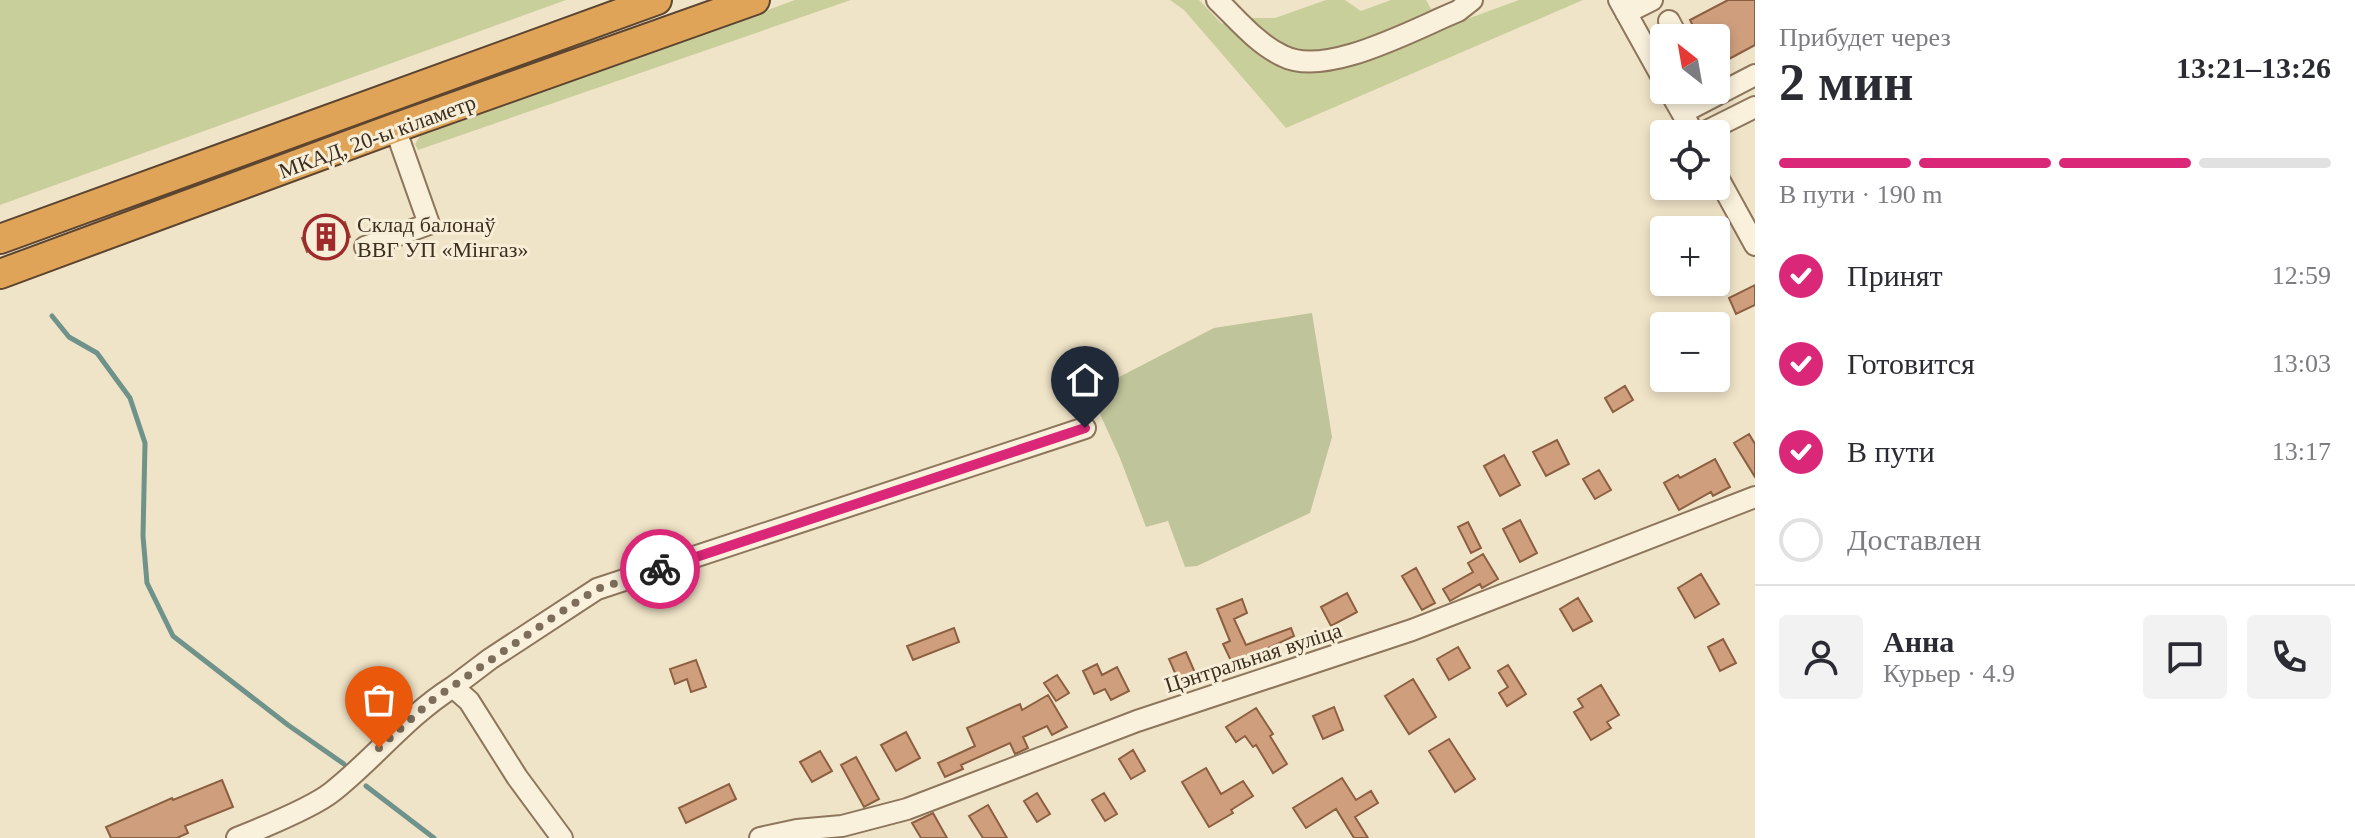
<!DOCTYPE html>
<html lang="ru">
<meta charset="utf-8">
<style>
body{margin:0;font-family:"Times New Roman",serif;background:#f2f2f3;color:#2b2b33;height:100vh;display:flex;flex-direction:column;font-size:30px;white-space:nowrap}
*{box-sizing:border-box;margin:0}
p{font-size:26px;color:#7c7c81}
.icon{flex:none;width:44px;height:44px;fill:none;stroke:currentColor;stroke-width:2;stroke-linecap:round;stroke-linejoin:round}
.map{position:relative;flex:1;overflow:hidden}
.drawer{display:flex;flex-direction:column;background:#fff;width:600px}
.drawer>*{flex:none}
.needle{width:52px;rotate:329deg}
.buttons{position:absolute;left:1650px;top:24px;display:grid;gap:16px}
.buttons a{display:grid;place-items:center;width:80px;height:80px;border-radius:8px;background:#fff;box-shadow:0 4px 12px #0003;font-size:40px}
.pin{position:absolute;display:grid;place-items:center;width:68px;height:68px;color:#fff;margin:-82px -34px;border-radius:50% 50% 50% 0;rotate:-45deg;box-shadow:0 0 8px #0007}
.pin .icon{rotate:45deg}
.courier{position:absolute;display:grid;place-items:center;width:80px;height:80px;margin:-40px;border:6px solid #db2777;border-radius:50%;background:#fff;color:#222;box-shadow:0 2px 10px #0007}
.summary em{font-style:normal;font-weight:700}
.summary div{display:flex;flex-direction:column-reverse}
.summary{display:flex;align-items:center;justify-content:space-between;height:136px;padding:0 24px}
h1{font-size:52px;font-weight:700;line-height:60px}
.bar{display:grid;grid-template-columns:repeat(4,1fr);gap:12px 8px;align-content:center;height:96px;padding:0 24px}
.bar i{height:10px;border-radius:6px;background:#e1e1e2}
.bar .on{background:#db2777}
.bar p{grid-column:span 4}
.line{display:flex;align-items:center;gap:20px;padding:0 24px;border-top:2px solid #e1e1e2}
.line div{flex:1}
.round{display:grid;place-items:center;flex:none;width:84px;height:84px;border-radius:8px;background:#f2f2f3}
ol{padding:0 24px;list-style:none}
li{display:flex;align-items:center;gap:24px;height:88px}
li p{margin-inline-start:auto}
li .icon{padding:8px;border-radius:50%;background:#db2777;color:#fff;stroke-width:4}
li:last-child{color:#7c7c81}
li i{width:44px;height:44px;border:4px solid #e1e1e2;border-radius:50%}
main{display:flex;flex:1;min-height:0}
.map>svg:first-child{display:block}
.green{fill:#c9cf9b}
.cemetery{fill:#bfc49a}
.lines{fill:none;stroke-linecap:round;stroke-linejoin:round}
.stream{stroke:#6f938a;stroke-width:5}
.building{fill:#cf9f7d;stroke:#8d5f41;stroke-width:2}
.minor-casing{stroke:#8d765c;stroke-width:24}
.highway-casing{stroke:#5b4430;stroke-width:32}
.minor{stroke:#faf1dc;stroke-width:20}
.highway{stroke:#e0a458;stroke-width:28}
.done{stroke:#7c6e5b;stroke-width:8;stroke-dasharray:0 14.4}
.route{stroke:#db2777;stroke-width:10}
.labels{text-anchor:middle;stroke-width:6;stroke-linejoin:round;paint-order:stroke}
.street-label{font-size:22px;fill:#3d2e20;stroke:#f7eed8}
.poi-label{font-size:22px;fill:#3d2e20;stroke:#f7eed8;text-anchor:start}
</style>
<main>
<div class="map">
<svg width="1755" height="838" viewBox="0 0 1755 838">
<rect width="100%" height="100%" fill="#f0e4c8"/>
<path class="green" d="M0,0H566L0,205Z
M795,0H851L418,150L415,144L420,136Z
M1170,0H1199L1222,24L1225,22L1271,59L1347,63L1519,0H1583L1286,128L1184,10Z
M1326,0H1345L1361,11L1391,0H1426L1431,9L1458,0L1453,4L1341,50L1317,55L1283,47L1246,18H1275Z"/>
<path class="cemetery" d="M1312,313L1332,437L1310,513L1197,566L1185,567L1168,521L1146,527L1120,458L1090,392L1214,328Z"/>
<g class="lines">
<path class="stream" d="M52,316L69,337L97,353L130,398L145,443L143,536L147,583L173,636L288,725L344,764
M366,786L434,838"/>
</g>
<path class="building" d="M1728,0H1755V45L1716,66V38H1699L1690,20Z
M345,222L350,237L307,252L302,238Z
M1755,285V305L1736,314L1729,298Z
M1625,386L1633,400L1613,412L1605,398Z
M1749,434L1755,444V477L1734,443Z
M1557,440L1569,464L1546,476L1533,452Z
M1504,455L1520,485L1500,496L1484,466Z
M1715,459L1730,487L1713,496L1711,492L1679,510L1664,483L1678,475L1680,478Z
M1599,470L1611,490L1595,499L1583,479Z
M1520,520L1537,553L1520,562L1503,529Z
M1468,522L1481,548L1471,553L1458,527Z
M1483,554L1498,579L1482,588L1480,584L1450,601L1443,589L1473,572L1468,563Z
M1416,568L1435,603L1422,610L1402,576Z
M1701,574L1719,604L1695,618L1678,588Z
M1347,593L1357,612L1331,626L1321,607Z
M1578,598L1592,621L1573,631L1560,609Z
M1242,599L1247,613L1234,619L1246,645L1291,628L1294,636L1233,665L1223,644L1230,641L1217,609Z
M954,628L959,642L913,660L907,646Z
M1723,639L1736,663L1720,671L1708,647Z
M1458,647L1470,668L1449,680L1437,659Z
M1186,652L1196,675L1179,682L1169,659Z
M696,660L706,687L691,692L687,679L675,684L670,669Z
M1097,664L1102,675L1117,667L1129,691L1111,700L1105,689L1094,694L1083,671Z
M1508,665L1526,694L1507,706L1499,693L1508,687L1498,671Z
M1057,675L1069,693L1056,701L1044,683Z
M1413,679L1436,717L1409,734L1385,696Z
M1601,685L1619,715L1607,722L1611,728L1591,740L1574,712L1583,707L1578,699Z
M1048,695L1067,727L1052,735L1047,726L1023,737L1028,748L1015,754L1010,743L961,765L963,769L945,777L938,763L975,746L967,728L1020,704L1022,710Z
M1334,707L1343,730L1323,739L1313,716Z
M1256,708L1273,734L1270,736L1287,764L1273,773L1256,745L1253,747L1245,736L1236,742L1226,727Z
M906,732L920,758L896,771L881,745Z
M1449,739L1475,779L1455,792L1429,751Z
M1133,750L1145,771L1131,779L1119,759Z
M820,751L832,771L812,782L800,762Z
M856,757L879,799L864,807L841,765Z
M1206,768L1221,794L1243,781L1253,796L1231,810L1233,813L1209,827L1182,782Z
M1342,778L1356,800L1371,791L1378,803L1355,817L1368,838H1354L1336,809L1306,828L1293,808Z
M222,780L233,807L185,826L188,833L177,838H111L106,827L172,798L173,800Z
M729,784L736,799L686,823L679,808Z
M1037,793L1050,814L1037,822L1024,801Z
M1104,793L1117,814L1105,821L1092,800Z
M988,805L1007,838H983L969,816Z
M933,813L947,838H921L912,823Z"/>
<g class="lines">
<g class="minor-casing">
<path id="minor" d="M1217,0C1237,19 1257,44 1283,56C1326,78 1414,29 1458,11L1472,0
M1619,0L1664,81
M1626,13L1652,0
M1669,21L1678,38
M1669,90L1689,125
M1682,113L1755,75
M1701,134L1755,107
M1716,174L1755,245
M365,247L429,224L395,128
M453,687L490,659L597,589L1085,428
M237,838C262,828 312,808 332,792C374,759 407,716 453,687L469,701L517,777L562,838
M760,838L797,830L842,826L907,809L1137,721L1412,630L1755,497"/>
</g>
<g class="highway-casing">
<path id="highway" d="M0,239L657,0
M0,274L395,128L755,0"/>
</g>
<use href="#minor" class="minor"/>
<use href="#highway" class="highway"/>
</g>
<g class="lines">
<path class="done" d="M379,748L431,701L555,616L597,589L660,569"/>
<path class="route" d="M660,569L1085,428"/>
</g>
<defs>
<g id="building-ring" transform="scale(2.3)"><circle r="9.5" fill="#f7eed8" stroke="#9e2a2b" stroke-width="1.5"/><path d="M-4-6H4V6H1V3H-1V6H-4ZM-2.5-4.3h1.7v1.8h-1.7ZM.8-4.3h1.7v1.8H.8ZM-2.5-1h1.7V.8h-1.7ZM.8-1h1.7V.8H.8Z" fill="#9e2a2b"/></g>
</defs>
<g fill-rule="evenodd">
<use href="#building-ring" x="326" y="237"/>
</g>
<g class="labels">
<g class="street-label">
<text transform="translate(377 136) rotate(-20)" y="8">МКАД, 20-ы кіламетр</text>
<text transform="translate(1253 657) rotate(-18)" y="8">Цэнтральная вуліца</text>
</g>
<g class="poi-label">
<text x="357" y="232">Склад балонаў<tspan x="357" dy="25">ВВГ УП «Мінгаз»</tspan></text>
</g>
</g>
</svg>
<div class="buttons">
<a><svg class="needle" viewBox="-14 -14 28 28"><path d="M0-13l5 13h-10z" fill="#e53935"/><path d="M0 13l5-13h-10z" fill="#7c7c81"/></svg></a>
<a><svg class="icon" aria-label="locate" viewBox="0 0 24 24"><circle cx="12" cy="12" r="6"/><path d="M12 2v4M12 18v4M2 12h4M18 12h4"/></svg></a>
<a>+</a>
<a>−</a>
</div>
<div class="pin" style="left:379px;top:748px;background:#ea580c"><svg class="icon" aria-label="bag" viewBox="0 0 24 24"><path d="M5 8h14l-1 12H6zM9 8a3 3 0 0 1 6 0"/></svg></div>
<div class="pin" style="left:1085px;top:428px;background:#1f2937"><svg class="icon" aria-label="home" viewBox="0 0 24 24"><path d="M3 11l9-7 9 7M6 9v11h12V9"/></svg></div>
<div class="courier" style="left:660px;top:569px"><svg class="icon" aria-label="bike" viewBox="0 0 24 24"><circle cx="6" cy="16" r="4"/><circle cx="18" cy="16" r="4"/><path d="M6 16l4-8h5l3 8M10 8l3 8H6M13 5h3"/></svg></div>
</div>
<section class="drawer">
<div class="summary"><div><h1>2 мин</h1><p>Прибудет через</p></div><em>13:21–13:26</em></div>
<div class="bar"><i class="on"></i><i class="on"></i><i class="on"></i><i></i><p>В пути · 190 m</p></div>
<ol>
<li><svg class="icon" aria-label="check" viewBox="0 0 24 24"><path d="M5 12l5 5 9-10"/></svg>Принят<p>12:59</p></li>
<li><svg class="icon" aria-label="check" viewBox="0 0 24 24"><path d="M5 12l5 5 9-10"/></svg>Готовится<p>13:03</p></li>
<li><svg class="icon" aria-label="check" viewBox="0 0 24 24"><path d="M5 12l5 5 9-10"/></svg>В пути<p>13:17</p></li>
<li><i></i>Доставлен</li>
</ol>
<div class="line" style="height:144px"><a class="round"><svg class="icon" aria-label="person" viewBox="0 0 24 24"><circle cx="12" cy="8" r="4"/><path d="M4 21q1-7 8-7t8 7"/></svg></a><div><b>Анна</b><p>Курьер · 4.9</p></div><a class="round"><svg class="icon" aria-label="chat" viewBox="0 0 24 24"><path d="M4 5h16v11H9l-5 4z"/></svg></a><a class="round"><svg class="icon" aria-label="phone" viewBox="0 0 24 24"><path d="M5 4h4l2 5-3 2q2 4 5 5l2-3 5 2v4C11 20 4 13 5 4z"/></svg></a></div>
</section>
</main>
